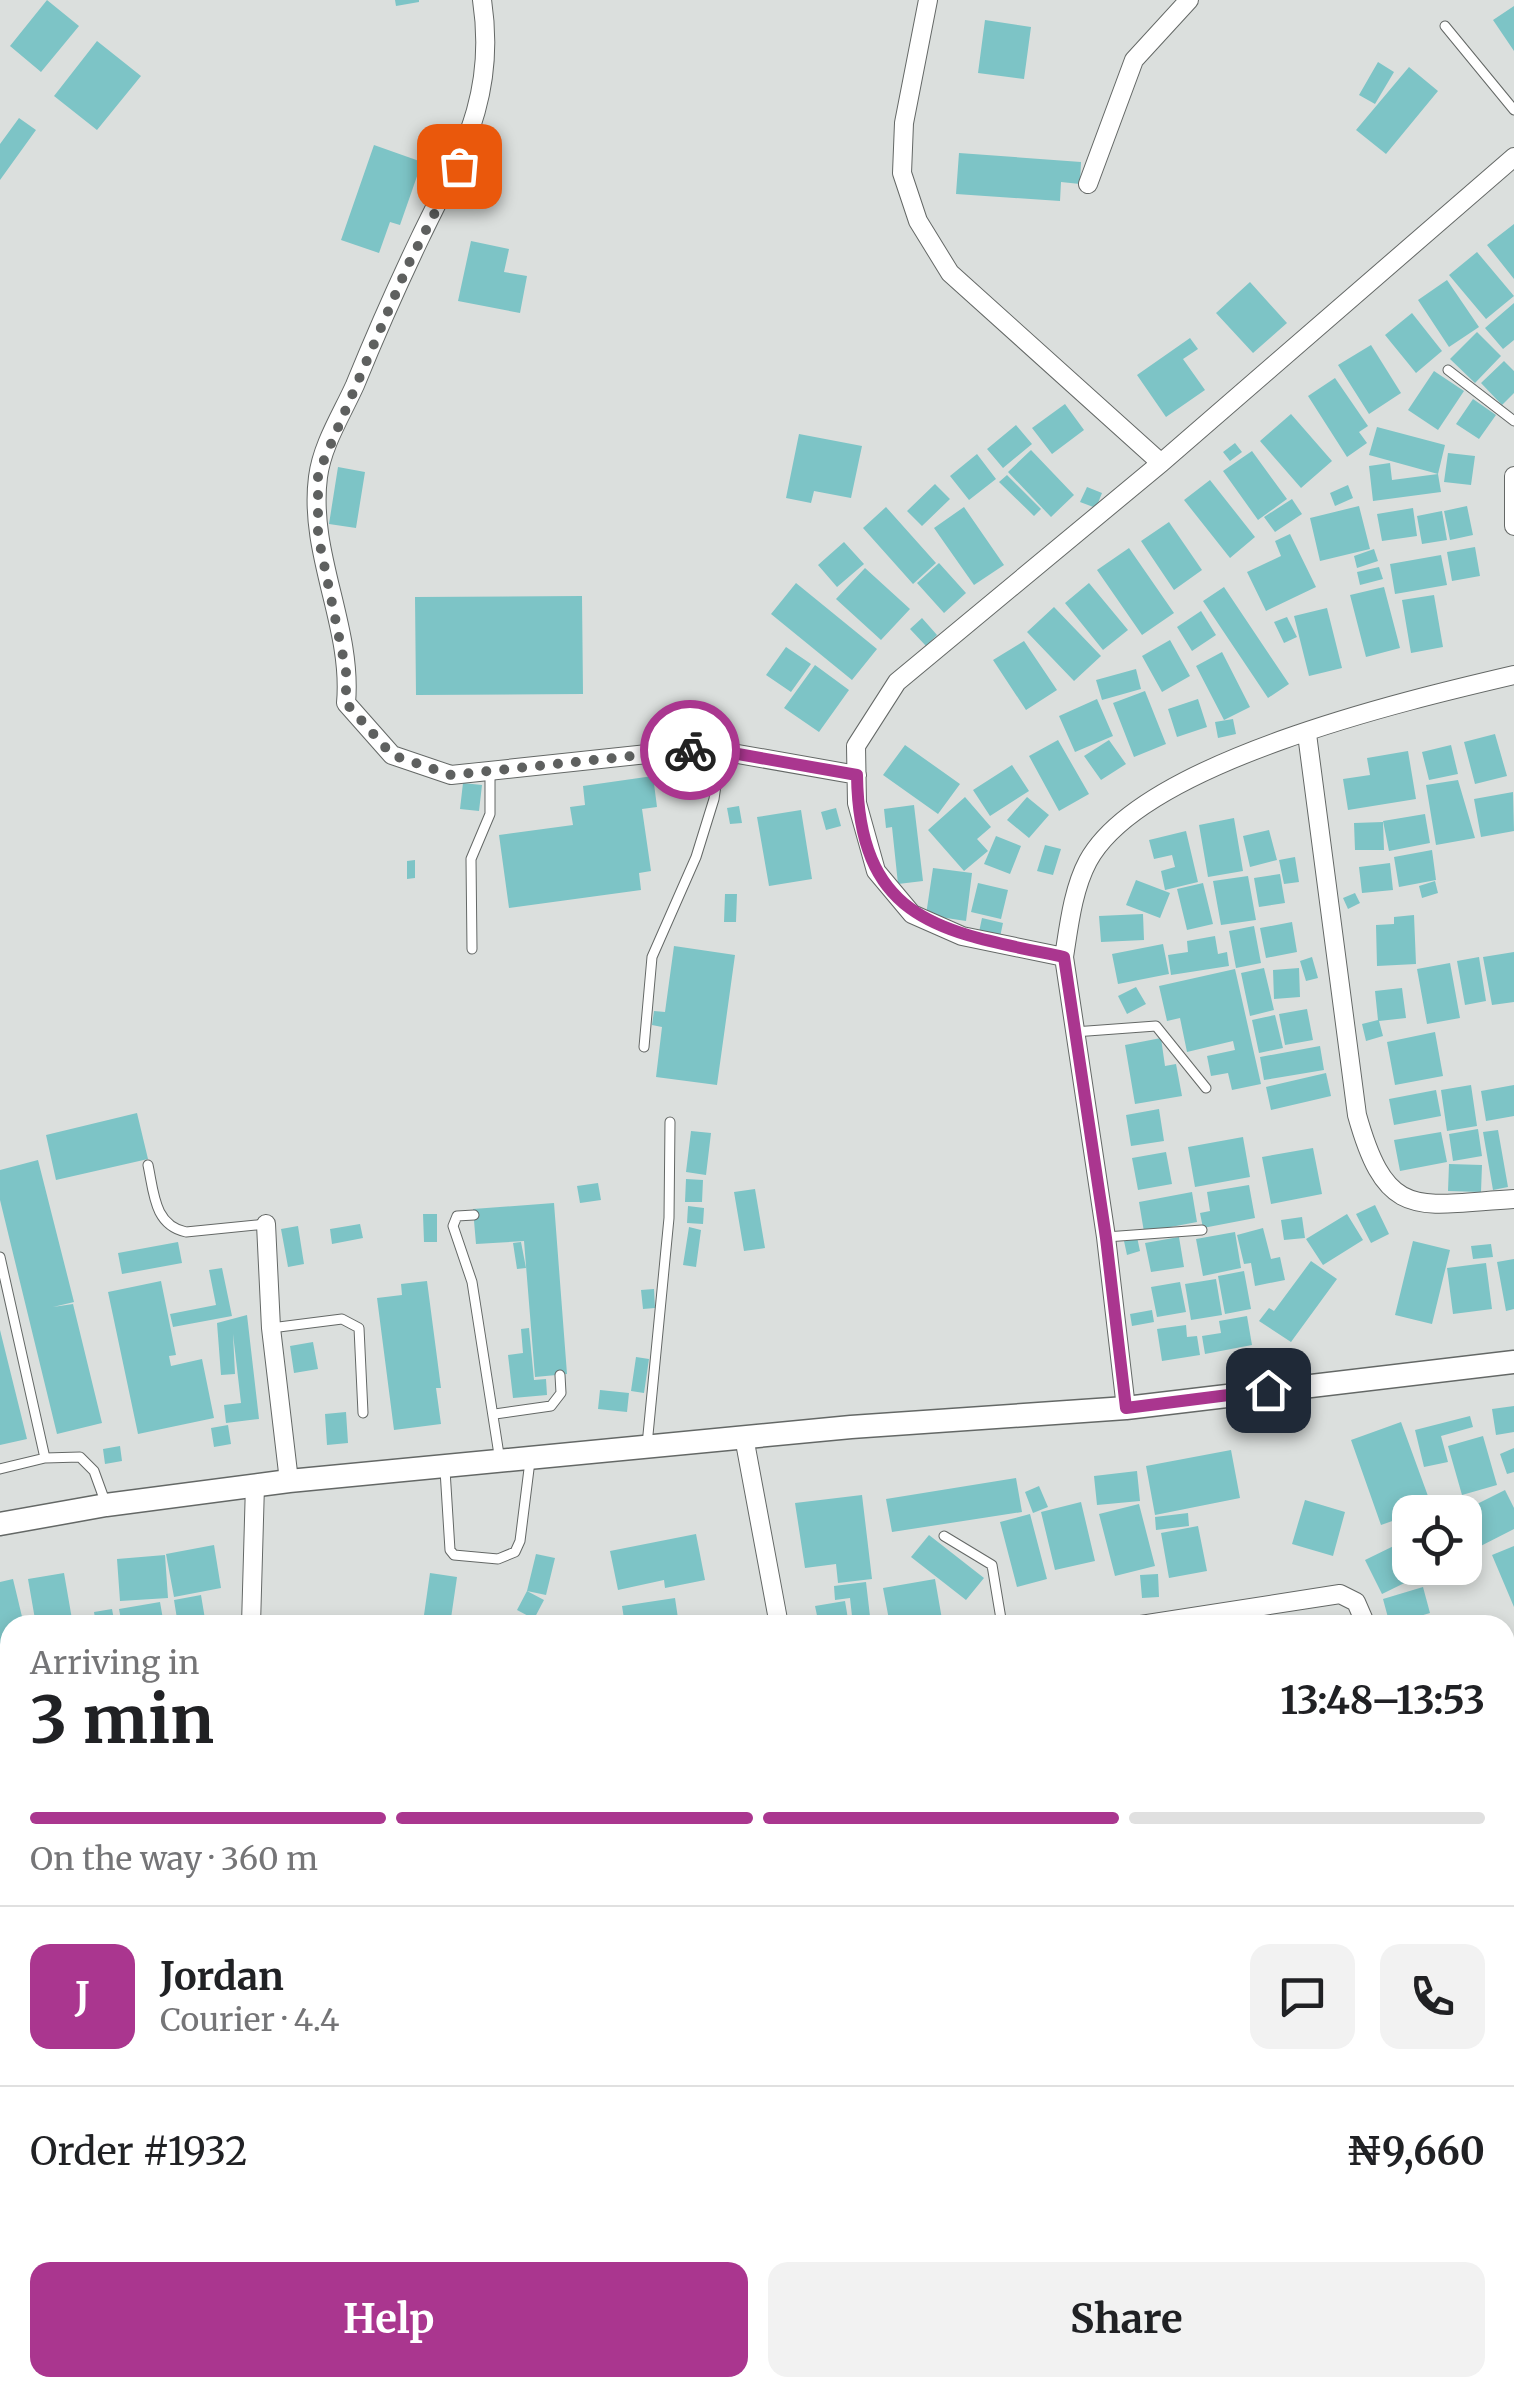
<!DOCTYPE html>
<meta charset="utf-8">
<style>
body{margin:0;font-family:Merriweather,serif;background:#f2f2f2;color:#202124;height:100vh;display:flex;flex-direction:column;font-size:38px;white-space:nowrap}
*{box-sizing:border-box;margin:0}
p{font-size:32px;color:#757577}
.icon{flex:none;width:55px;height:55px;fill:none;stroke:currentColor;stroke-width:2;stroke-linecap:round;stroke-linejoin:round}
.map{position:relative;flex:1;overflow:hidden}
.sheet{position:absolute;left:0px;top:1615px;width:1515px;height:782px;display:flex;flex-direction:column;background:#fff;border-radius:30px 30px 0 0;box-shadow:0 5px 15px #0003}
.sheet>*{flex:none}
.fabs{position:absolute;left:1392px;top:1495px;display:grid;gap:20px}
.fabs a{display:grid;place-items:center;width:90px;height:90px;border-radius:20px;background:#fff;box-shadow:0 5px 15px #0003;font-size:50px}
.pin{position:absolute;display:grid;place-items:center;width:85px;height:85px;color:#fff;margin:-42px;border-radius:20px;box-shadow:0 5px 15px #0006}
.courier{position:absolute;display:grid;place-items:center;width:100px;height:100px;margin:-50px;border:8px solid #aa368f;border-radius:50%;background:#fff;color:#222;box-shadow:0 2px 12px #0007}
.summary em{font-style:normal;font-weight:700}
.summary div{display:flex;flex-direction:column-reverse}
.summary{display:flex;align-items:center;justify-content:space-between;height:170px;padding:0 30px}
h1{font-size:65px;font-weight:700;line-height:75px}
.bar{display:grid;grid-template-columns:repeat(4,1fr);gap:15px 10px;align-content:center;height:120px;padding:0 30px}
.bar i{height:12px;border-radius:8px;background:#e0e0e0}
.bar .selected{background:#aa368f}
.bar p{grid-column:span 4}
.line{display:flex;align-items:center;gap:25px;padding:0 30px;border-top:2px solid #e0e0e0}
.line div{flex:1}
.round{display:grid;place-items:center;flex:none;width:105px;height:105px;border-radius:20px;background:#f2f2f2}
.action{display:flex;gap:20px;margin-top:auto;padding:20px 30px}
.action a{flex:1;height:115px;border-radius:20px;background:#aa368f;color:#fff;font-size:40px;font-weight:700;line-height:115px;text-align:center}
.action a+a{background:#f2f2f2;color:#202124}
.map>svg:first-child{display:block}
.building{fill:#7dc4c6}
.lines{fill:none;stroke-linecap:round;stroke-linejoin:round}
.lane-casing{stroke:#646866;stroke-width:11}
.street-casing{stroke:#646866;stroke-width:20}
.secondary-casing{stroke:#646866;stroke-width:25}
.lane{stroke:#fff;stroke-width:9}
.street{stroke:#fff;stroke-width:18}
.secondary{stroke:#fff;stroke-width:22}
.done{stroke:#5e605f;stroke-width:10;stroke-dasharray:0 18}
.route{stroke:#aa368f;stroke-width:12}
</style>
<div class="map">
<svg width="1514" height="2396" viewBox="0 0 1514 2396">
<rect width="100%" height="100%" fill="#dbdfdd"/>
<path class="building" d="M47,0L79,26L41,72L10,46Z
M395,0H419V2L396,6Z
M1514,6V51L1493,20Z
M985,20L1031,27L1024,79L978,73Z
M97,41L141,76L97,130L54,96Z
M1378,62L1394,72L1375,104L1359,95Z
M1409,67L1438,91L1386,154L1356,130Z
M19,118L36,130L0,180V144Z
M374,145L422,162L400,225L390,222L379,253L341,240Z
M959,153L1081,162L1080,184L1061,182L1060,201L956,194Z
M1514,224V279L1487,245Z
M471,241L509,249L504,272L527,276L520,313L458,301Z
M1477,252L1514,296L1486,319L1449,275Z
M1447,280L1479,327L1449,347L1418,300Z
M1250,282L1287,323L1253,353L1216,313Z
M1514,303V340L1503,349L1485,328Z
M1412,313L1442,351L1416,373L1385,335Z
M1477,332L1501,356L1475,383L1450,359Z
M1190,338L1198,349L1183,359L1205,390L1166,417L1137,375Z
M1371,345L1401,393L1369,414L1338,365Z
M1504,361L1514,371V393L1502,405L1481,383Z
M1434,371L1464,391L1438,430L1408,410Z
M1335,378L1368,426L1359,432L1367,443L1347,457L1308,396Z
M1473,399L1496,415L1479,439L1456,424Z
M1065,404L1084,430L1052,454L1032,428Z
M1291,414L1332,461L1301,488L1260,441Z
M1016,425L1032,444L1003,468L987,449Z
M1377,427L1445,445L1438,474L1369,455Z
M799,434L862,446L851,498L814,491L811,503L786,498Z
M1235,443L1242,452L1230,461L1223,452Z
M1031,450L1074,495L1051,517L1008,472Z
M1252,451L1287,499L1258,520L1223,471Z
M1448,453L1475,456L1471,485L1444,482Z
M977,454L996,479L969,500L950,476Z
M1390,463L1392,480L1438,474L1441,492L1373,501L1369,466Z
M338,467L365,472L356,528L329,524Z
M1007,475L1041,509L1034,516L999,482Z
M1210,480L1255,537L1230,558L1184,500Z
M935,484L950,499L922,526L907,511Z
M1348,485L1353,498L1335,506L1330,493Z
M1087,487L1102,493L1096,508L1080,502Z
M1292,499L1302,514L1275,532L1264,517Z
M1359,506L1370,549L1320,561L1310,518Z
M1467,506L1473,535L1450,540L1444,511Z
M886,507L936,563L913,584L863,528Z
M964,507L1004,565L974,585L934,528Z
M1413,508L1417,536L1382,541L1377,514Z
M1442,511L1447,540L1422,544L1417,516Z
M1169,522L1202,570L1174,590L1141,541Z
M1290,534L1316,587L1266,611L1247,572L1281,556L1275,541Z
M844,542L864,564L837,587L818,565Z
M1475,547L1480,576L1452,581L1447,552Z
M1129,548L1174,613L1142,635L1097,570Z
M1374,549L1378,561L1357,568L1354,556Z
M1441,555L1447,585L1395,594L1390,564Z
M939,563L966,593L944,613L917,583Z
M1379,567L1383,579L1360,585L1357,572Z
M865,568L910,609L881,640L836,599Z
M796,583L877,649L852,680L771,614Z
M1089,583L1128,630L1103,650L1065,603Z
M1224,587L1289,684L1268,698L1203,601Z
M1384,587L1400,648L1366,657L1350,595Z
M1434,595L1443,647L1411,653L1402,600Z
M582,596L583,694L416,695L415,597Z
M1054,607L1101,656L1074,681L1027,632Z
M1327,608L1342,668L1309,676L1294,616Z
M1201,611L1216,635L1192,651L1177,627Z
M1287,617L1297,637L1284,643L1274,622Z
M922,618L937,635L926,646L910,629Z
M1170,640L1190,676L1162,692L1142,656Z
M1024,641L1057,690L1026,710L993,660Z
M786,647L811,664L791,692L766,675Z
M1222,652L1250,707L1224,720L1196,666Z
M815,665L849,690L819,732L784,708Z
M1136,669L1141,689L1102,700L1096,680Z
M1145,691L1166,744L1134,757L1113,703Z
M1097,699L1113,736L1075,752L1059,716Z
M1198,699L1207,727L1177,737L1168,709Z
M1233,719L1236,734L1218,738L1215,722Z
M1495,734L1507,776L1475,784L1464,742Z
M1058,740L1089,794L1059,811L1029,756Z
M1109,740L1126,764L1101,780L1084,756Z
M905,745L960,784L938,814L883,775Z
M1451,745L1458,774L1429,780L1422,752Z
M1408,751L1416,799L1348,810L1343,779L1370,775L1367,758Z
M1012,765L1029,791L990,816L973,790Z
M653,776L657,807L642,809L651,871L639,873L641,890L509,908L499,835L573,825L570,807L585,805L583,786Z
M1458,780L1475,838L1436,845L1426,785Z
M463,783L482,785L479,811L460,809Z
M1513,792L1514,831L1481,837L1474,799Z
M965,797L991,827L977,839L988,851L964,871L928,830Z
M1027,797L1049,815L1029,838L1007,820Z
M914,805L923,881L898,884L892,827L886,828L884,809Z
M739,806L742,823L730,824L727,808Z
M836,808L841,826L826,830L821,812Z
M801,810L812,879L769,886L757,817Z
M1425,814L1430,843L1389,851L1383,821Z
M1234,818L1243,871L1208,877L1199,825Z
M1383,822L1384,850H1355L1354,823Z
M1269,830L1277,860L1250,867L1243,836Z
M1186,831L1198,882L1165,890L1161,871L1175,867L1172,855L1154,859L1149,840Z
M996,836L1021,846L1010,874L984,864Z
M1045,845L1061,849L1053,875L1037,871Z
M1432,850L1436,880L1399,887L1394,857Z
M1295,857L1299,882L1284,884L1279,860Z
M415,860V878L407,879V861Z
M1390,863L1393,890L1362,893L1359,867Z
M933,868L972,873L966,921L926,915Z
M1280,874L1285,903L1259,907L1254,878Z
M1248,876L1256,920L1221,925L1213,881Z
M1136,880L1170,893L1160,918L1126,905Z
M1435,881L1438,893L1422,898L1419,886Z
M978,883L1008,890L1001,919L971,912Z
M1203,883L1213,924L1187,930L1177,889Z
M1355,893L1360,903L1348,909L1343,898Z
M725,894H737L736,922H724Z
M1143,914L1144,940L1101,942L1099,916Z
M1414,915L1416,964L1377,966L1376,925L1394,924V917Z
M982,918L1003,923L1000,937L979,932Z
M1292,922L1297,952L1266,958L1260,928Z
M1254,926L1261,963L1236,968L1229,931Z
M1215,936L1218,954L1227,952L1229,966L1171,975L1168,955L1188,952L1187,941Z
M1163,944L1169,974L1118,984L1112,954Z
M674,946L735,955L717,1085L656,1077L662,1027L652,1025L654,1011L665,1012Z
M1514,952V1002L1492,1005L1483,957Z
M1312,957L1318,978L1306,981L1300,961Z
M1479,957L1486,1001L1465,1005L1457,961Z
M1450,963L1460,1018L1427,1024L1417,969Z
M1264,968L1274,1010L1250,1016L1241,973Z
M1299,968L1300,997L1274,999L1273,970Z
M1235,969L1261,1084L1232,1090L1228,1073L1211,1076L1207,1056L1235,1050L1233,1041L1187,1052L1180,1018L1167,1021L1159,986Z
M1136,987L1146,1004L1127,1014L1118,996Z
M1402,988L1406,1018L1379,1021L1383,1036L1366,1041L1362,1024L1378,1020L1375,991Z
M1307,1009L1313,1040L1285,1045L1279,1014Z
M1275,1015L1283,1048L1259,1053L1252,1020Z
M1435,1032L1443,1076L1395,1085L1387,1042Z
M1161,1038L1165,1066L1176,1064L1182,1096L1135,1104L1125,1045Z
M1320,1046L1324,1070L1264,1080L1260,1057Z
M1326,1073L1331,1096L1271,1110L1266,1087Z
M1471,1085L1477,1126L1447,1131L1441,1090Z
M1514,1085V1116L1486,1121L1481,1091Z
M1436,1090L1441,1116L1394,1125L1389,1099Z
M1159,1109L1164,1141L1131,1146L1126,1115Z
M137,1113L148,1159L56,1180L46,1135Z
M1478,1129L1482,1156L1453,1161L1449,1134Z
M1498,1130L1508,1187L1493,1190L1483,1132Z
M691,1131L711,1133L706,1175L686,1172Z
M1441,1132L1447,1162L1400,1171L1394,1140Z
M1243,1137L1250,1177L1195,1187L1188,1147Z
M1313,1148L1322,1194L1271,1204L1262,1157Z
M1166,1152L1172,1184L1138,1190L1132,1158Z
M38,1160L74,1302L53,1307L73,1304L102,1423L57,1434L0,1200V1170Z
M1449,1164L1482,1165L1481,1192L1448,1191Z
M686,1179L703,1180L702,1202H685Z
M598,1183L601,1200L580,1203L577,1186Z
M1249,1185L1255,1218L1203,1228L1200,1213L1210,1211L1207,1192Z
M755,1189L765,1248L744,1251L734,1192Z
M1192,1192L1197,1222L1144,1232L1139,1202Z
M554,1203L567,1374L535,1377L524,1241L476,1244L473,1209Z
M1375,1205L1389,1234L1371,1243L1356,1214Z
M688,1206L704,1208L703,1224L687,1223Z
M423,1214H437V1242H424Z
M1347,1214L1363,1240L1323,1265L1306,1239Z
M1302,1217L1305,1238L1284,1240L1281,1220Z
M360,1224L363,1238L332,1244L330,1229Z
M298,1226L304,1264L288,1267L281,1229Z
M689,1227L701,1230L696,1267L683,1265Z
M1263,1228L1271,1259L1280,1257L1285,1280L1255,1286L1251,1263L1244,1264L1237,1235Z
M1235,1232L1241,1268L1203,1276L1196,1239Z
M1137,1237L1140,1251L1127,1255L1124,1241Z
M1179,1237L1184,1267L1151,1272L1145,1243Z
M1413,1241L1450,1250L1432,1324L1395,1315Z
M178,1242L182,1263L122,1274L118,1253Z
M521,1242L526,1268L517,1269L513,1243Z
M1491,1244L1493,1257L1473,1259L1471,1246Z
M1514,1259V1309L1506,1311L1497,1262Z
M1311,1261L1337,1279L1291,1342L1259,1321L1269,1308L1274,1311Z
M1486,1263L1492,1309L1453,1314L1447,1268Z
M222,1268L232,1316L173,1327L170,1314L216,1305L209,1270Z
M1244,1271L1251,1309L1225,1314L1218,1276Z
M1216,1279L1222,1315L1191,1320L1185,1284Z
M161,1281L176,1355L169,1356L171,1366L202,1359L214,1418L138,1434L108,1292Z
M427,1281L441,1388H436L441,1424L394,1430L377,1298L402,1295L401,1284Z
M1180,1282L1186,1312L1157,1317L1151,1287Z
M654,1289L655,1308L643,1309L641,1290Z
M1152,1310L1154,1322L1132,1326L1130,1314Z
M247,1315L259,1419L226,1423L224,1405L241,1403L233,1334L235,1374L221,1375L217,1323Z
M1247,1316L1252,1345L1205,1354L1202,1336L1221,1333L1219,1321Z
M1186,1325L1187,1337L1197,1336L1200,1355L1162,1361L1157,1329Z
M529,1328L534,1380L546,1379L547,1395L513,1398L508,1355L523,1353L521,1329Z
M0,1330L27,1439L0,1445Z
M313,1342L318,1369L294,1373L290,1346Z
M636,1357L649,1359L644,1393L631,1391Z
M600,1390L629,1393L627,1412L598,1409Z
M1514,1406V1432L1496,1435L1492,1409Z
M346,1412L348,1443L327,1445L325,1414Z
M1470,1416L1473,1427L1441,1436L1448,1462L1424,1467L1415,1430Z
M1401,1422L1432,1507L1381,1525L1351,1440Z
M228,1425L231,1444L214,1447L211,1428Z
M1483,1436L1497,1485L1462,1495L1448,1446Z
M120,1446L122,1461L105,1464L103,1449Z
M1514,1448V1472L1507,1474L1500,1454Z
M1231,1450L1240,1498L1155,1515L1146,1466Z
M1137,1471L1140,1501L1097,1505L1094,1476Z
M1016,1478L1022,1512L892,1532L886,1499Z
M1039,1486L1048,1507L1033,1513L1025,1492Z
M1505,1490L1514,1508V1529L1465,1554V1510Z
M862,1495L872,1579L838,1583L836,1564L805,1568L795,1503Z
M1305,1500L1345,1512L1333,1556L1292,1544Z
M1081,1502L1095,1561L1055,1570L1041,1512Z
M1139,1504L1155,1566L1115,1576L1099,1514Z
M1188,1513L1189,1526L1156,1530L1155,1517Z
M1030,1514L1047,1579L1017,1587L1000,1522Z
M1198,1526L1207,1571L1169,1578L1161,1533Z
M696,1534L705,1580L665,1588L664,1580L618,1590L610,1551Z
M929,1535L984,1578L966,1600L911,1557Z
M1410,1538V1568H1435L1382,1594L1365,1560Z
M214,1545L221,1588L174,1597L166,1554Z
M1514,1546V1607L1492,1555Z
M536,1554L555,1558L546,1595L527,1591Z
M165,1555L168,1598L120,1601L117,1559Z
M64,1573L73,1625H36L28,1579Z
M430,1573L457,1577L450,1625L423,1622Z
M1158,1574L1159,1597L1142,1598L1140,1575Z
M13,1579L24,1625H10V1652L0,1655V1582Z
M935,1579L943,1625H890L883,1588Z
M866,1582L871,1625H853L850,1598L835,1600L834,1586Z
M1423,1587L1430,1613L1390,1625L1383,1599Z
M527,1591L544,1600L534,1619L517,1610Z
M201,1595L206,1625H178L174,1600Z
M675,1598L679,1625H625L622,1606Z
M845,1601L849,1625H819L815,1606Z
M160,1602L164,1625H122L119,1609Z
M112,1609L115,1625H96L94,1612Z
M1437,1616L1441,1625H1418Z
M10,1723V1760L0,1763V1725Z
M1514,1731V1770L1505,1772V1733Z
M1514,1783V1832L1505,1813V1788Z
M0,1828L10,1860L0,1863Z
M1505,1834L1514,1857V1876L1505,1879Z
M10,1865V1917L3,1922L0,1872Z
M1514,1894V1925L1505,1927V1896Z
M1514,1930V1969L1511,1970L1505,1934Z
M1509,1986L1514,2017L1505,2020V1987Z
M1514,2030V2064L1505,2066V2033Z
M0,2205L10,2219V2260L4,2252L0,2255Z
M5,2255L10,2272L0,2277V2258Z
M1505,2281L1514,2293V2307L1505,2314Z
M1514,2335V2366H1513L1505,2338Z
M0,2360L6,2368L10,2363V2375L0,2383Z
M24,2388H51L58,2396H32Z
M235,2388L238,2396L253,2388L261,2396H217Z
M340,2388H357L366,2396H331Z
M370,2388H394L388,2396Z
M410,2388H438L448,2391L447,2396H407Z
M593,2388H682L683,2396H579L578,2389Z
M992,2388H1050L1052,2395L994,2396Z
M1055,2388H1072L1073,2394L1057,2396Z
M1074,2388H1118V2389L1076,2396Z
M505,2390H512L513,2396H473Z
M569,2391V2396H539V2393Z"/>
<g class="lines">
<g class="lane-casing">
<path id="lane" d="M1445,26L1514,110
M1448,370L1514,421
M472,949L471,859L490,814V773
M1074,1032L1156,1026L1206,1088
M644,1047L652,957L696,857L714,799L721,751
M148,1165C154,1193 154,1225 186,1232L266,1224
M474,1215L457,1216L453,1226L472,1282L500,1461
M1106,1237L1202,1230
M0,1257L45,1458
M271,1328L342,1319L359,1328L363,1413
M495,1414L551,1406L561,1393L560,1375
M647,1445L669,1218L670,1122
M0,1469L45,1458L80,1457L94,1471L106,1504
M445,1470L450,1550L454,1555L498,1559L515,1552L520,1541L530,1461
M944,1536L992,1565L1002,1625"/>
</g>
<g class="street-casing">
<path id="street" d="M482,0C497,98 460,155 420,238C397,286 375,336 355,385C342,414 322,445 318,477C308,554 353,627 346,703L392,755L451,775L685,750L721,751L857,775
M928,0L904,123L902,173L918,221L950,273L1161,463
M1088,184L1134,60L1189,0
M1514,476V526
M1307,734L1357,1115C1387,1222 1416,1205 1514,1199
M1064,957L962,936L912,914L876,871L857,803L856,746L897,682L1161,463L1514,157
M266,1224L271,1328L289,1481
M1126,1408L1106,1237L1064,957C1069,925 1073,889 1088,861C1142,762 1407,700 1514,675
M744,1437L779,1625
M251,1625L255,1485
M1141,1625L1340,1594L1356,1602L1366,1625
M0,1697L10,1696
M1505,1700L1514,1694
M0,1990L10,1981
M1505,2154L1514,2173
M1505,2228L1514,2221
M277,2388L285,2396
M958,2388L961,2396
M1168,2388L1171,2396
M1375,2388L1383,2396
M145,2396L161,2388
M728,2396L729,2388
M1195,2396L1223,2388"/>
</g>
<g class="secondary-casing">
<path id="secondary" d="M0,1524L106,1505L289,1481L851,1427L1126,1408L1514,1362"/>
</g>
<use href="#lane" class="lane"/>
<use href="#street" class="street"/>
<use href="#secondary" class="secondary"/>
</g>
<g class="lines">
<path class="done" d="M459,166L408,265L318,474V535L346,671V703L392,755L451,775L690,750"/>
<path class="route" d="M690,750L721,751L857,775C859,924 944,932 1064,957L1106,1238L1126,1408L1268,1390"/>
</g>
</svg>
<div class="fabs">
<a><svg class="icon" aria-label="locate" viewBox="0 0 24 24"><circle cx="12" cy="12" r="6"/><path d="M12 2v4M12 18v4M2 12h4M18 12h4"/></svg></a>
</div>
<div class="pin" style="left:459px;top:166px;background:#ea580c"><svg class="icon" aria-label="bag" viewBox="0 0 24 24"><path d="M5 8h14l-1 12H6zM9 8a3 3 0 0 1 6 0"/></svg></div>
<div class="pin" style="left:1268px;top:1390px;background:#1f2937"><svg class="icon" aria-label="home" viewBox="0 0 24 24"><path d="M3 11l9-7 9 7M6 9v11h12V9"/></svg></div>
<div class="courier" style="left:690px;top:750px"><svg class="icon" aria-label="bike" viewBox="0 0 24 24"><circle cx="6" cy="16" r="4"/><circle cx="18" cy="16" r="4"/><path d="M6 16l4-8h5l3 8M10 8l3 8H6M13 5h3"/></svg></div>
<section class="sheet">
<div class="summary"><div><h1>3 min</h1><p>Arriving in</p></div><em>13:48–13:53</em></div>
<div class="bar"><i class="selected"></i><i class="selected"></i><i class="selected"></i><i></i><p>On the way · 360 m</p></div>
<div class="line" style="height:180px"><b class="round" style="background:#aa368f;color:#fff">J</b><div><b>Jordan</b><p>Courier · 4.4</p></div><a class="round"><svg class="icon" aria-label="chat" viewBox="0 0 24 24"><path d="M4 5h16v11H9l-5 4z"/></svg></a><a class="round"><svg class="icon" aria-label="phone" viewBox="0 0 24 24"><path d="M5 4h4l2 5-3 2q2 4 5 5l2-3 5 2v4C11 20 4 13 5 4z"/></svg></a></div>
<div class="line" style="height:130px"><div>Order #1932</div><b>₦9,660</b></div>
<div class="action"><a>Help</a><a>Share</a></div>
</section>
</div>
